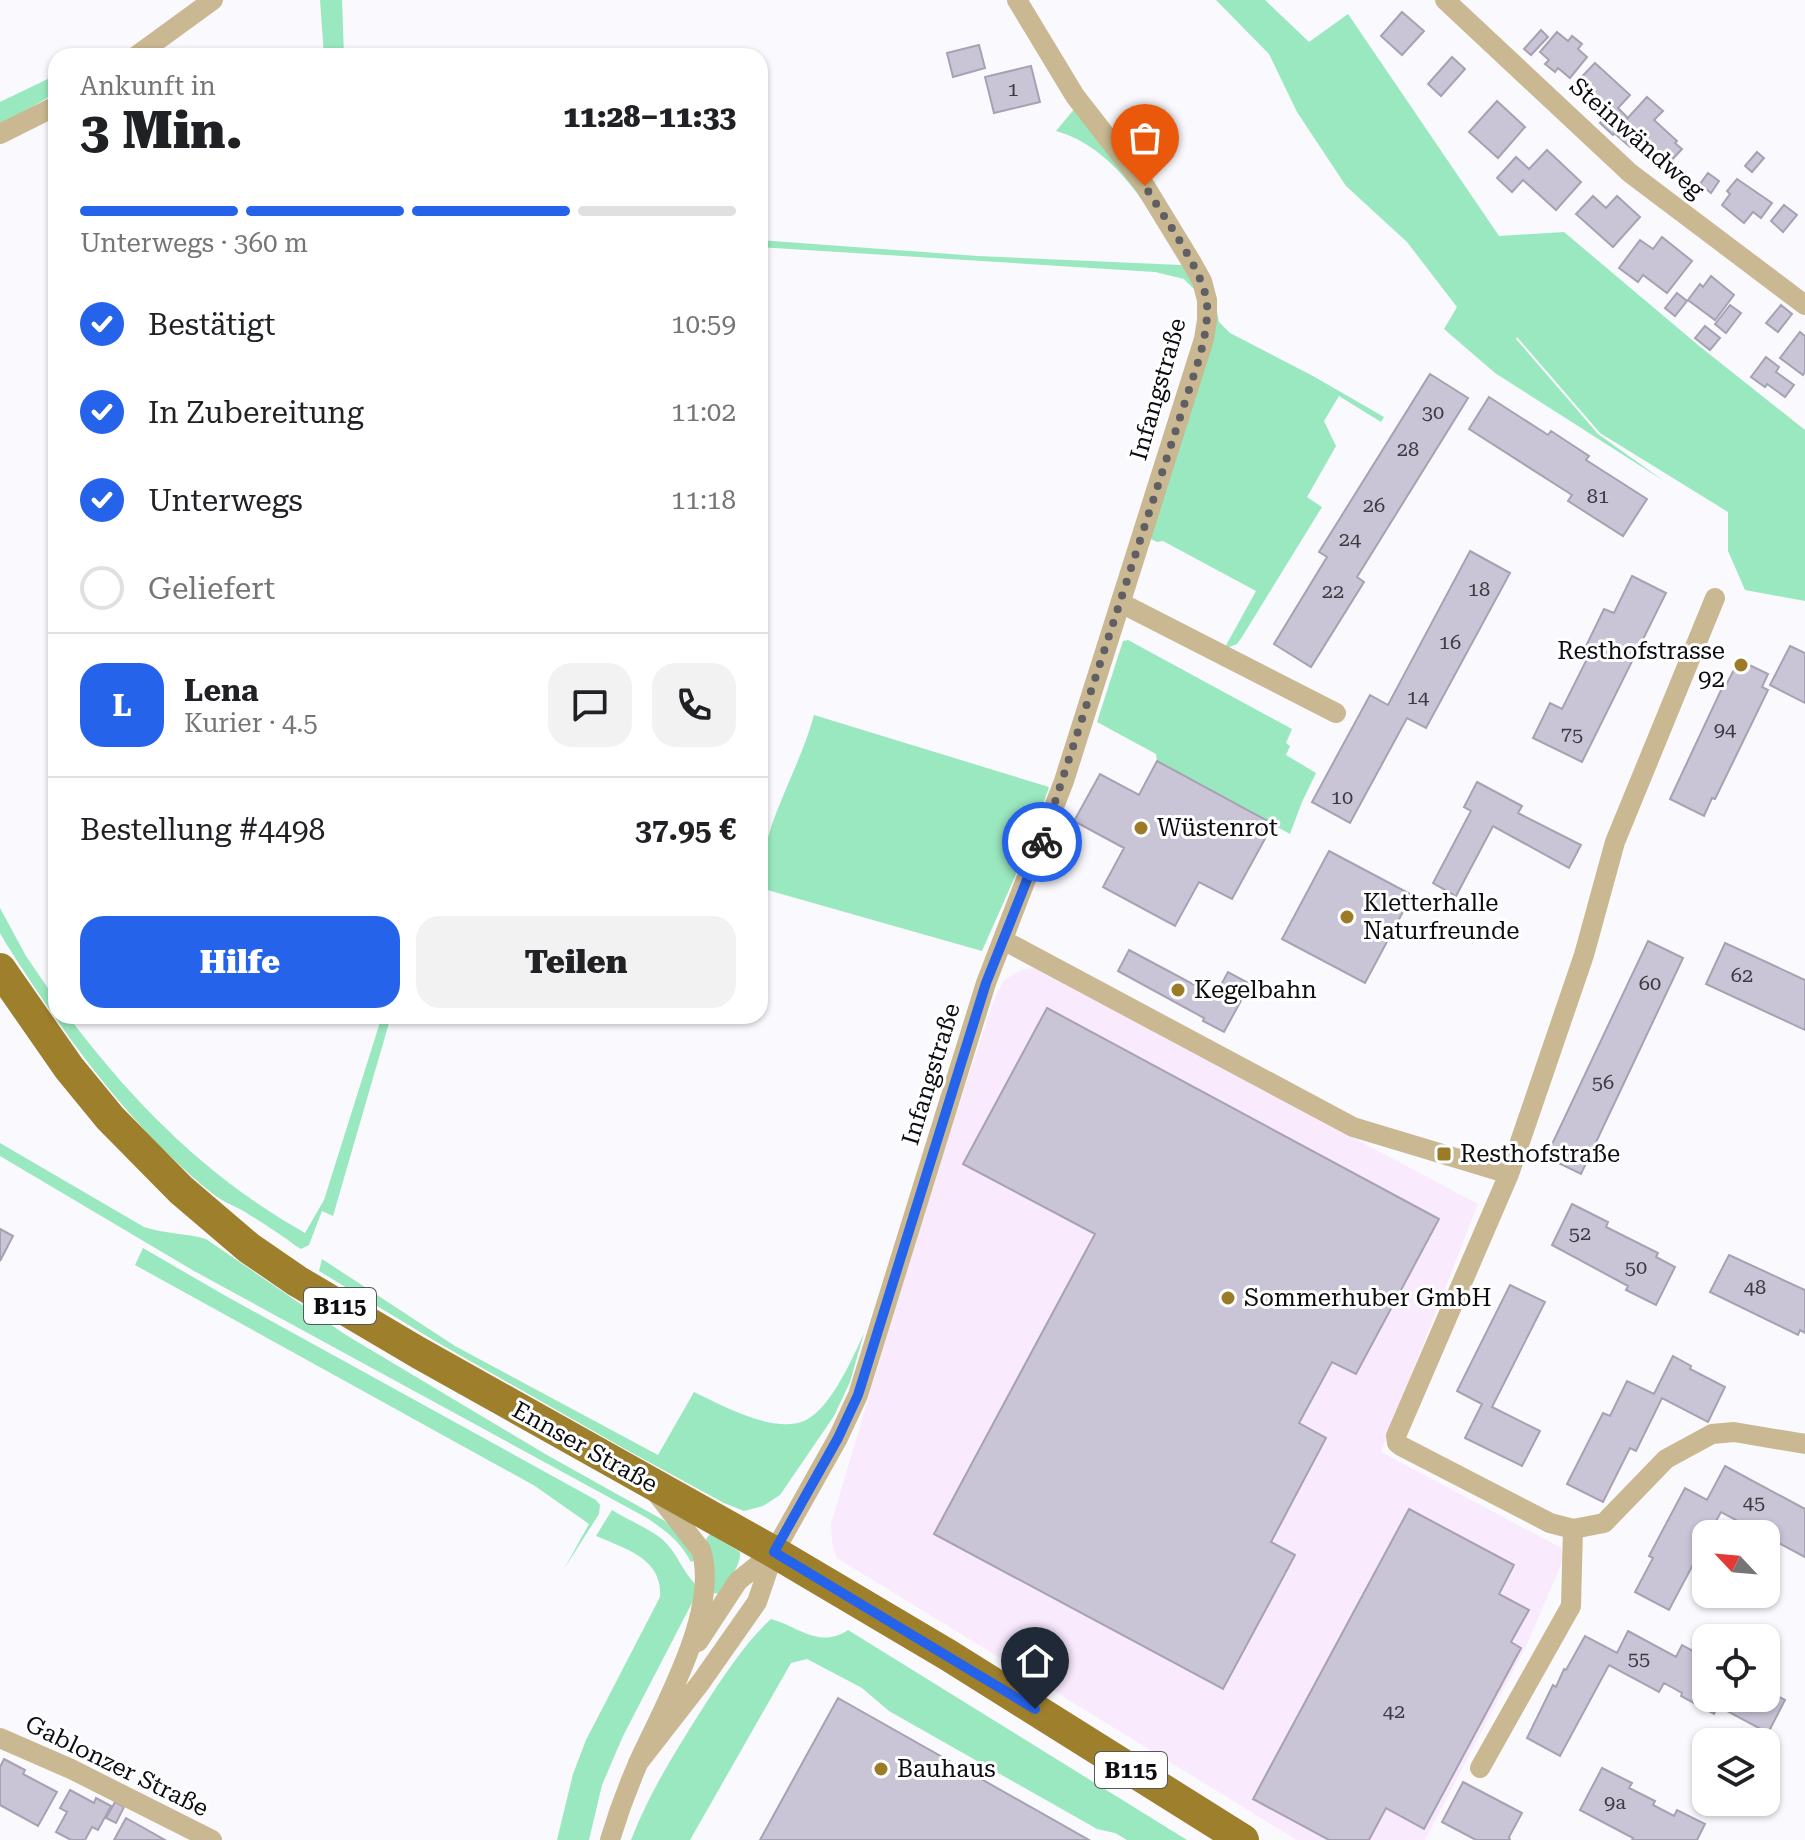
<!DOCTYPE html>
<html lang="de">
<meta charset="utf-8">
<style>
body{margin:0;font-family:"Roboto Serif",serif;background:#f2f2f2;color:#202124;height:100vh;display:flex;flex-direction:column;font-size:30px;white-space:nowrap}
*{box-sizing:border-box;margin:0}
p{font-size:26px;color:#757577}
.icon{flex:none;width:44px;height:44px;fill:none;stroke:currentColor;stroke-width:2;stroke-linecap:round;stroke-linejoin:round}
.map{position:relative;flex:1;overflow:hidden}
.side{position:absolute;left:48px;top:48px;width:720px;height:976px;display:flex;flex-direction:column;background:#fff;border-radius:24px;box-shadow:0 2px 6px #0004}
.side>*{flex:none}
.needle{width:52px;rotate:296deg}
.tools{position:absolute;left:1692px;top:1520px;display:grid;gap:16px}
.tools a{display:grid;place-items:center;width:88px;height:88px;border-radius:16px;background:#fff;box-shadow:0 2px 6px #0004;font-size:40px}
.pin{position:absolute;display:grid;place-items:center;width:68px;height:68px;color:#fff;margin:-82px -34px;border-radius:50% 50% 50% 0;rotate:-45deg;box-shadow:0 0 8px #0007}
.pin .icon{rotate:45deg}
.courier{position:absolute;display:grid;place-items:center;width:80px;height:80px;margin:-40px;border:6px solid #2563eb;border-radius:50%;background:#fff;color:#222;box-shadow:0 2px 10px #0007}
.head em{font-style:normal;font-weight:800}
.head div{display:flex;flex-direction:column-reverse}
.head{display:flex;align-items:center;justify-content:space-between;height:136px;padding:0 32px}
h1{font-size:52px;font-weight:800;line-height:60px}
.bar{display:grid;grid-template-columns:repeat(4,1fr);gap:12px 8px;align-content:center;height:96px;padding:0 32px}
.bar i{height:10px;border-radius:6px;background:#e0e0e0}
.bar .selected{background:#2563eb}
.bar p{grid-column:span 4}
.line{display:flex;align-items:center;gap:20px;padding:0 32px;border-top:2px solid #e0e0e0}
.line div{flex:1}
.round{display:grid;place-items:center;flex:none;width:84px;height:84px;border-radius:24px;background:#f2f2f2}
ol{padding:0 32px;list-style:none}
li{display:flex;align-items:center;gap:24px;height:88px}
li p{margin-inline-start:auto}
li .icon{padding:8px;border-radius:50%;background:#2563eb;color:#fff;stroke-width:4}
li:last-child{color:#757577}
li i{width:44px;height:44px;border:4px solid #e0e0e0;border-radius:50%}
.cta{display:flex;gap:16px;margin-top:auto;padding:16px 32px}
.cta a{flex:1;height:92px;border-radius:24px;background:#2563eb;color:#fff;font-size:32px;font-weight:800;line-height:92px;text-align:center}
.cta a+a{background:#f2f2f2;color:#202124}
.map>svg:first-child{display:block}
.industrial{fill:#f9eafd}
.green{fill:#9ae8bf}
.building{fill:#c9c5d7;stroke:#a6a2b3;stroke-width:2}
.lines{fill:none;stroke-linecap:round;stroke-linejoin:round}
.minor{stroke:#c9b891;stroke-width:20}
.primary{stroke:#9e7f2c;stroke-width:32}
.done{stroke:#605f64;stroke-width:8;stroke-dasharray:0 14.4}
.route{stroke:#2563eb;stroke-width:10}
.poi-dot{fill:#9b7b25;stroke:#fff;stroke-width:3}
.labels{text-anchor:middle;stroke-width:6;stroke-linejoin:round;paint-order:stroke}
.number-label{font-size:20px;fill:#3c3a42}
.shield{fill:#fff;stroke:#565558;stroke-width:2}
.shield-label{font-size:22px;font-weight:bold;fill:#0d0c11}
.street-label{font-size:24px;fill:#0d0c11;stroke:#fff}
.poi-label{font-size:24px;fill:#0d0c11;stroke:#fff;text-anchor:start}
</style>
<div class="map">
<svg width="1805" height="1840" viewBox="0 0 1805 1840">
<rect width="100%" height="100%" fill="#faf9fd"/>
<path class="industrial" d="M1034,968L1478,1204L1381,1452L1567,1551L1527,1644L1425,1840H1297L837,1558L832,1543L831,1524L933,1182L994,1000L1004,980L1021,970Z"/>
<path class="green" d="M320,0H342L344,56H324Z
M1216,0H1265L1309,42L1348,14L1499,236L1564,232L1698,345L1805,430V601L1745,590L1728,551V512L1600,433L1517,337L1516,339L1598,434L1664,481L1495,373L1444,329L1457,307L1407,242L1346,186L1297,112L1269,54Z
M56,75V93L0,125V102Z
M1076,107L1098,133L1193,276L1197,292L1184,279L1155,272L760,247V240L978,256L1181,265L1182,261C1149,211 1117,148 1056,131Z
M1211,281L1219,322L1230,333L1313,376L1384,417L1381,422L1339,396L1324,421L1336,446L1307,497L1322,507L1242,637L1237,644L1224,649L1256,591L1163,541L1157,542L1147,537Z
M1128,640L1292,729L1286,743L1290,746L1286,755L1316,773L1302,802L1290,834L1157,761L1156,754L1097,722L1123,641Z
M814,715L1049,787L1029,845L982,951L760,888C760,827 799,772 814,715Z
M0,908L26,956L56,1000V1016H68C134,1104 209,1179 305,1233L324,1200L382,1016H391L333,1216L322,1211L309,1245L301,1249L296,1246C280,1234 263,1223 245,1212C235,1206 223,1202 213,1194C129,1126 65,1036 7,945L0,933Z
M0,1143L144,1227C165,1234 186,1233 206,1239L346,1335L547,1455L665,1521L686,1542L695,1560L691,1562C680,1541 666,1531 647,1518L194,1271L0,1156Z
M143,1248L224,1295L596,1500L600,1505L599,1514L564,1569L589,1524L535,1486L135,1265Z
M322,1259L455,1346L658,1455L694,1392C723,1406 775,1435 806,1420C831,1408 853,1357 864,1333L850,1382L834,1416L780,1495L763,1506L744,1511L724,1503L625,1449L435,1341L319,1271Z
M612,1510C628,1520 648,1528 662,1539C677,1552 682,1571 696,1585L693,1601L623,1736L602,1785L589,1840H557L573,1774L586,1740L660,1597C663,1559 626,1549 596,1536Z
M710,1534L740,1552C741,1567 727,1582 719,1594L714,1593V1566L706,1539Z
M771,1619C799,1627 820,1649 848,1630L1187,1840H1127L1115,1833L1097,1829L889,1711L862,1688L807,1659L791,1663L690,1840H631C650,1791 678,1747 706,1703C726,1673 745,1643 771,1619Z"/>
<path class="building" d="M1402,12L1424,31L1402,55L1381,36Z
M1541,30L1548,37L1531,55L1524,49Z
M1557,32L1568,41L1572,36L1582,44L1578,49L1587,57L1570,78L1558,68L1555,72L1545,64L1549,60L1540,52Z
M979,45L985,68L953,77L947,53Z
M1452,57L1465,69L1441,96L1428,84Z
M1595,63L1630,95L1618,108L1628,118L1613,135L1600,123L1605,117L1572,87Z
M1031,66L1040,102L994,113L985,77Z
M1647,97L1663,111L1654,120L1677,141L1675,143L1682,149L1668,164L1662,158L1656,165L1633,144L1630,147L1614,133Z
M1497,101L1525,127L1498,158L1469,132Z
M1547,150L1581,182L1556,210L1523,180L1512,192L1497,178L1516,157L1529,169Z
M1757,152L1764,158L1752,172L1745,166Z
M1708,173L1719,181L1711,193L1700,184Z
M1737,179L1772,203L1761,218L1753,212L1744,223L1722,205L1730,194L1727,191Z
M1593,196L1606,208L1617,196L1640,217L1613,247L1576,214Z
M1784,205L1797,215L1783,232L1771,221Z
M1662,237L1692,261L1667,293L1643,275L1638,282L1619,268L1640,240L1653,249Z
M1711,276L1734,295L1715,320L1688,300L1700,284L1703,287Z
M1677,293L1687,301L1675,316L1665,308Z
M1730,305L1741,313L1726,333L1715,324Z
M1781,305L1792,314L1778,332L1766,323Z
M1705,326L1720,338L1710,350L1695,338Z
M1800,332L1805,336V372L1803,375L1780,358Z
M1766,357L1779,367L1776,372L1794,385L1785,397L1767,384L1765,387L1751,377Z
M1430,374L1468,398L1357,577L1364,582L1311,667L1274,644L1327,557L1319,552Z
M1489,397L1548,435L1551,431L1589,456L1586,460L1647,499L1623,536L1568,501L1572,495L1469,429Z
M1470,551L1510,573L1426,728L1407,718L1350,823L1312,802L1370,695L1388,705Z
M1632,576L1666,593L1582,762L1533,738L1550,703L1562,709L1591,651L1585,648L1604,609L1614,613Z
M1790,646L1805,653V703L1770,685Z
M1739,660L1768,674L1762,687L1768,690L1715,799L1712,798L1704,816L1670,799L1722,688L1724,689Z
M1157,761L1273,824L1232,899L1199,882L1175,926L1103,887L1124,848L1074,821L1100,774L1139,795Z
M1477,782L1522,806L1518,813L1581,845L1569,868L1493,826L1456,896L1433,883L1471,811L1464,807Z
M1329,851L1412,895L1365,983L1282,939Z
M1648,941L1683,958L1581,1174L1546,1157Z
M1725,943L1805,980V1030L1706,984Z
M1129,950L1215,996L1228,972L1250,984L1224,1032L1203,1021L1204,1018L1118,971Z
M1047,1008L1439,1219L1356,1374L1332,1362L1299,1423L1326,1438L1271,1542L1295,1555L1223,1689L934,1534L1095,1234L963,1164Z
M1572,1204L1608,1222L1606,1227L1658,1253L1656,1257L1675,1267L1656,1305L1626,1290L1628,1286L1552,1245Z
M0,1229L13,1236L0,1261Z
M1729,1255L1805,1290V1333L1800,1330L1798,1335L1710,1292Z
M1510,1285L1545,1302L1492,1407L1540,1431L1522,1466L1465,1438L1482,1404L1457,1391Z
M1673,1356L1691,1366L1690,1369L1725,1387L1708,1422L1662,1398L1636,1451L1630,1448L1603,1502L1567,1484L1603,1413L1610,1416L1627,1381L1654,1394Z
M1725,1466L1805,1509V1557L1721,1512L1709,1534H1706V1540L1669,1610L1635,1592L1653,1558L1649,1556L1685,1488L1707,1500Z
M1409,1509L1514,1565L1499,1594L1529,1610L1511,1642L1521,1648L1424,1829L1386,1808L1369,1840H1329L1253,1799Z
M1628,1631L1676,1657L1682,1645L1706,1658V1698H1766V1690L1785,1700L1768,1733L1718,1706L1714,1714L1681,1696L1682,1693L1664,1683L1659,1692L1609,1665L1560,1756L1527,1738L1553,1685L1556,1687L1564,1669L1566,1670L1585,1636L1617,1653Z
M838,1698L1089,1840H760Z
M4,1759L25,1770L23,1774L57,1792L38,1826L0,1805V1767Z
M1602,1768L1632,1783L1629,1788L1655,1801L1653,1805L1674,1816L1677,1810L1705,1824L1697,1840H1632L1633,1838L1580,1810Z
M1463,1782L1522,1813L1509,1837L1510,1840H1476L1442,1822Z
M70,1790L94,1803L96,1798L111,1806L98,1830L92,1827L85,1840H71L56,1832L67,1812L60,1808Z
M115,1802L124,1807L116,1823L106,1818Z
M126,1818L165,1840H114Z"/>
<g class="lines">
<path class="minor" d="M1445,0L1630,173L1805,305
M136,56L213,0
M0,134L56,106
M1715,598L1615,842L1584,955L1509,1174L1396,1436L1397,1443L1401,1446L1550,1523L1573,1529L1604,1523L1666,1459L1712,1434L1734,1432L1805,1444
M1121,603L1336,713
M1003,940L1353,1127L1509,1174
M698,1642L738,1581L774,1552
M0,1738L71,1769L212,1840
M638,1763L701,1682L757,1602L774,1552L838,1438L858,1395L986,983L1064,781L1204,339L1207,320V300L1202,281L1192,263L1145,186L1075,96L1017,0
M1480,1768L1571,1606L1573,1529
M610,1840C618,1813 628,1786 640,1759C665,1705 720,1608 701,1550L657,1494"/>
<path class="primary" d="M0,969L69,1068L110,1118L181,1190L249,1248L297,1281L419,1353L774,1552L948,1655L1243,1840"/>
</g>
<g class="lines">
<path class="done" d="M1042,842L1199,359C1204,341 1208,323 1207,303C1204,272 1163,216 1145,186"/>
<path class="route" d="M1035,1709L774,1552L838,1438L858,1395L986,983L1042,842"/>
</g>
<g class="poi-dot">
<circle cx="1741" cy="665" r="8"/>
<circle cx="1141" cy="828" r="8"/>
<circle cx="1347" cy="917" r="8"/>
<circle cx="1178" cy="990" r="8"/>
<rect x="1436" y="1146" width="16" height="16" rx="4"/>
<circle cx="1228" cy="1298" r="8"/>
<circle cx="881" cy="1769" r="8"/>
</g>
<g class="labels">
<g class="number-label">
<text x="1013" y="96">1</text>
<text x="1433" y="419">30</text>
<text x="1408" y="456">28</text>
<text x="1598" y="503">81</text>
<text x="1374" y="512">26</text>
<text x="1350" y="546">24</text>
<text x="1479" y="596">18</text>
<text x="1333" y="598">22</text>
<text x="1450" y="649">16</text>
<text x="1418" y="704">14</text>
<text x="1725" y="736">94</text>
<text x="1572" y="741">75</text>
<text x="1342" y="804">10</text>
<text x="1742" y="982">62</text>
<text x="1650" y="990">60</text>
<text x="1603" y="1089">56</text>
<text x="1580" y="1240">52</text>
<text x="1636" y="1274">50</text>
<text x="1755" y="1294">48</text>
<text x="1754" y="1509">45</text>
<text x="1639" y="1665">55</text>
<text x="1394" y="1718">42</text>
<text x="1615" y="1809">9a</text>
</g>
<g class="shield">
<rect x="304" y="1288" width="72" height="36" rx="6"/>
<rect x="1095" y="1752" width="72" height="36" rx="6"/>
</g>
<g class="shield-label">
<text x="340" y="1314">B115</text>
<text x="1131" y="1778">B115</text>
</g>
<g class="street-label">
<text transform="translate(1637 138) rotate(41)" y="8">Steinwändweg</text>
<text transform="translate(1158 389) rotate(-74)" y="8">Infangstraße</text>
<text transform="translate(931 1074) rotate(-73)" y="8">Infangstraße</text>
<text transform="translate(585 1447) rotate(29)" y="8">Ennser Straße</text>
<text transform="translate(117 1766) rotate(26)" y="8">Gablonzer Straße</text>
</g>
<g class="poi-label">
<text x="1725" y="659" text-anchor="end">Resthofstrasse<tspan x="1725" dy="28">92</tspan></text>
<text x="1157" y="836">Wüstenrot</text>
<text x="1363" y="911">Kletterhalle<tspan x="1363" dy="28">Naturfreunde</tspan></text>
<text x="1194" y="998">Kegelbahn</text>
<text x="1460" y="1162">Resthofstraße</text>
<text x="1244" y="1306">Sommerhuber GmbH</text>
<text x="897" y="1777">Bauhaus</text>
</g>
</g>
</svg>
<div class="tools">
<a><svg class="needle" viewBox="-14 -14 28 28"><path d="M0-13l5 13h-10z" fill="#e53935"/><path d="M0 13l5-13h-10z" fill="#757577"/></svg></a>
<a><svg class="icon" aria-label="locate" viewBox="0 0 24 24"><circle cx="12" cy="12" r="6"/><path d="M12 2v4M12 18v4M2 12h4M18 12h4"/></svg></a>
<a><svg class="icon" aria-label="layers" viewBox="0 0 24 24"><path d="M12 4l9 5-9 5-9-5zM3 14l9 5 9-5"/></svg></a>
</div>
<div class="pin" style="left:1145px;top:186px;background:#ea580c"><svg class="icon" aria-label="bag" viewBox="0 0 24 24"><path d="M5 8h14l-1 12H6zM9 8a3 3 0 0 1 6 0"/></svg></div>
<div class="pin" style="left:1035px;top:1709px;background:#1f2937"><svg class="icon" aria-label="home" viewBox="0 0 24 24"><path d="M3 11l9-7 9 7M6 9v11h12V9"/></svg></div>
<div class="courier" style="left:1042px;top:842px"><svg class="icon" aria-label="bike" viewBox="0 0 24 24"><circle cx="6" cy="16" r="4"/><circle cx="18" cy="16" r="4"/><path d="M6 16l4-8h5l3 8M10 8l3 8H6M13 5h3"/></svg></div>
<section class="side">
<div class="head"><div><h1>3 Min.</h1><p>Ankunft in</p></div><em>11:28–11:33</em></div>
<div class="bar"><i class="selected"></i><i class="selected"></i><i class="selected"></i><i></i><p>Unterwegs · 360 m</p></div>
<ol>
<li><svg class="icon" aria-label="check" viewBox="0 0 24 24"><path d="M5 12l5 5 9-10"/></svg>Bestätigt<p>10:59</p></li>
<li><svg class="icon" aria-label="check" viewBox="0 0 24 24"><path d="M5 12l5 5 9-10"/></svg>In Zubereitung<p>11:02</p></li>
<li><svg class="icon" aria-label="check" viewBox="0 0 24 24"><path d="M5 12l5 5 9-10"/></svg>Unterwegs<p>11:18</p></li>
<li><i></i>Geliefert</li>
</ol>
<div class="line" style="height:144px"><b class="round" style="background:#2563eb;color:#fff">L</b><div><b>Lena</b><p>Kurier · 4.5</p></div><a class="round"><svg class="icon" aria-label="chat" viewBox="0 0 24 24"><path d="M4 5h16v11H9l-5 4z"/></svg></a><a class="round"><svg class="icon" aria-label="phone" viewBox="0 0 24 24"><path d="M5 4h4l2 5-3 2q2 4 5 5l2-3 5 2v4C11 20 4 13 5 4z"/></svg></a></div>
<div class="line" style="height:104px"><div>Bestellung #4498</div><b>37.95 €</b></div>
<div class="cta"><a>Hilfe</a><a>Teilen</a></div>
</section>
</div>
